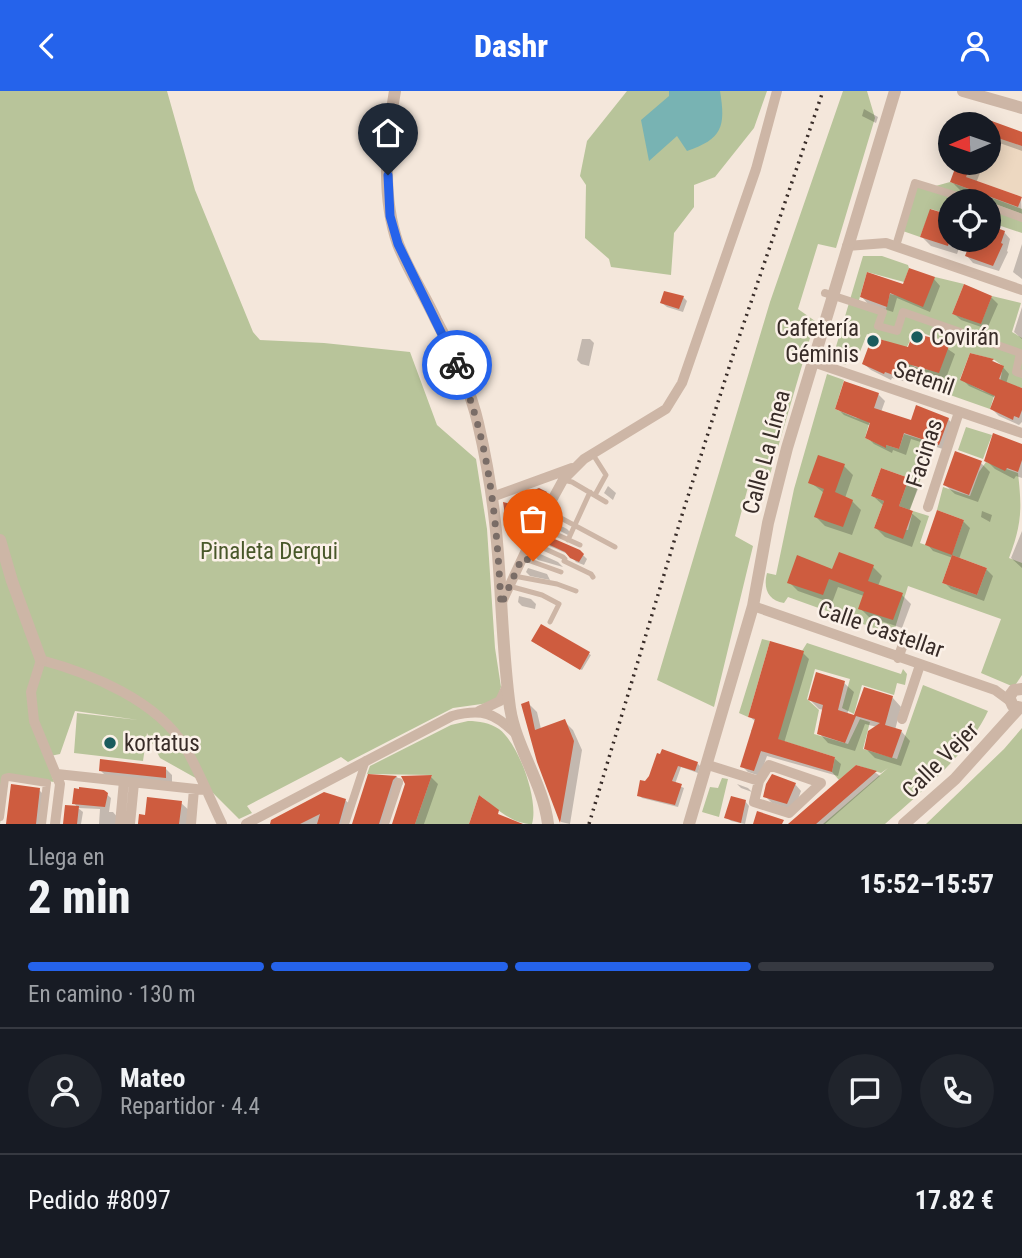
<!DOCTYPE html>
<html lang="es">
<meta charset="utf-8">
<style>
body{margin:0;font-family:"Roboto Condensed",sans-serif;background:#20242c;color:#f1f3f6;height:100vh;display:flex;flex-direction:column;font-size:26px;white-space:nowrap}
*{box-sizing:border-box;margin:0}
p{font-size:23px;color:#9ea1a6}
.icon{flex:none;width:38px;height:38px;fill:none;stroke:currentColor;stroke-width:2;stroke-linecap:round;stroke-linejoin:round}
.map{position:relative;height:733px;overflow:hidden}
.side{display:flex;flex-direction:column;background:#171b24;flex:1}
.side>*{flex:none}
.needle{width:46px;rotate:268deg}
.tools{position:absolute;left:938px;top:21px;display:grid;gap:14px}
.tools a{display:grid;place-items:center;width:63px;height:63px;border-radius:50%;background:#171b24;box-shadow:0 4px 18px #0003;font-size:35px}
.pin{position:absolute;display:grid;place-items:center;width:60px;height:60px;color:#fff;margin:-72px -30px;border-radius:50% 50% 50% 0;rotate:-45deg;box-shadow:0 0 7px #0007}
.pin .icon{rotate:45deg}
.courier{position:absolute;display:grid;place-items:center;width:70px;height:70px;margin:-35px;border:5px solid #2563eb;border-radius:50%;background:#fff;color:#222;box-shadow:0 2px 9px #0007}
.head em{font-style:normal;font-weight:800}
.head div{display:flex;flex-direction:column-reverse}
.head{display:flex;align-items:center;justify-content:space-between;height:119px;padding:0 28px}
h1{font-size:46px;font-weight:800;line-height:52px}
.bar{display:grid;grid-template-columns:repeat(4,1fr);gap:10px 7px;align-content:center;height:84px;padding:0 28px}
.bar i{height:9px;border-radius:5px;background:#363941}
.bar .selected{background:#2563eb}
.bar p{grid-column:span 4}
.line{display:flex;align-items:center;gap:18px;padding:0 28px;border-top:2px solid #363941}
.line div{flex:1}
.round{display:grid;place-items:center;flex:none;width:74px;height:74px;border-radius:37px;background:#20242c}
header{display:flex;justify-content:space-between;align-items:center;height:91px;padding:0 28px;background:#2563eb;color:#fff;font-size:32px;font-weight:800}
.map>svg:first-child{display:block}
.green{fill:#b8c49a;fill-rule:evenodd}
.plaza{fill:#edd8c1}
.water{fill:#78b3b3}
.shadow{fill:#0003}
.building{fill:#ce5c3f}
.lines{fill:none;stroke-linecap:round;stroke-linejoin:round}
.service{stroke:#cdb6a6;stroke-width:5}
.pedestrian{stroke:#cdb6a6;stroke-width:8}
.minor{stroke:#cdb6a6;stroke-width:10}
.tertiary{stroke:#cdb6a6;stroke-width:12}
.rail{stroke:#382c28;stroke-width:3.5;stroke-dasharray:2 5;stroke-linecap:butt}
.done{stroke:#7a6d67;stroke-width:7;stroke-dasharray:0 12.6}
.route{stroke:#2563eb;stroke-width:9}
.poi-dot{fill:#1a5b5d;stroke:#fbf1e8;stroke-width:2.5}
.labels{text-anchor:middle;stroke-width:5;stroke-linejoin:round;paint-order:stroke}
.poi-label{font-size:23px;fill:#382c28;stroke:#fbf1e8;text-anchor:start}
.street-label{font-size:23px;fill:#382c28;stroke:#fbf1e8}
.park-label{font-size:23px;fill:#49582a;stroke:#fbf1e8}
</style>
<header><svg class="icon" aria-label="back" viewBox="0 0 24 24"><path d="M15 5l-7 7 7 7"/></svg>Dashr<svg class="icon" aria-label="person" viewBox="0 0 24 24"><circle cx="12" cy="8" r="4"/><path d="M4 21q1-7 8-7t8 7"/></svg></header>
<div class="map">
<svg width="1022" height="733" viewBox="0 0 1022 733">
<rect width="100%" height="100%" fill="#f4e7db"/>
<path class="green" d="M0,0H167L195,99L253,241L260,249L324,252L410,261L437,334L476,368L487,438L495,557L501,596L496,611L453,617L348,671L341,666L247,715L252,722L239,728L201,690L160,667L147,642L143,670L74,662L77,622L138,629L75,620L60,663L45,666L54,691L8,684L0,733Z
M627,0H767L754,37L715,86L694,94V116L674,142L671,184L611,176L609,168L585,147L586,94L580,85L587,50Z
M843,0H867L875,27L836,157L818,153L798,218L815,230L769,387L752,381L735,445L753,455L714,616L657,589L770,211Z
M950,91L1022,118V142L989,131V110H950V124L931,118L920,146L900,139L915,92L932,96Z
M863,165H882L908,174L909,177L904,191L867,181L859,209L875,220L878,216L886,218L890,203L899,205L935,186L964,193L952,223L981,232L992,205L1021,212L1012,241L1022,247V297L1000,291L1003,275L993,268L970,262L960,288L983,300L995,302L990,318L896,285L904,269L915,276L939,281L949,252L915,239L906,258L867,243L856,271L849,268L846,274L832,269Z
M827,283L844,289L835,318L856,327L870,329L865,347L885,356L886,354L899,358L904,343L933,352L910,419L899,415L909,387L881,377L871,405L884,410L874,437L908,439L913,420L929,425L920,452L952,463L964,429L937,419L943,396L970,405L979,381L986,371L1018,382C1022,418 1022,432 1009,467L1022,472V584L1014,596L981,582L1001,528L908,495L891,550L887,549L888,542L788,506L784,512C768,509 763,498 767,482L776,484L794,398ZM952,464L987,477L977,504L942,492Z
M966,336L992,344L983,368L958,359Z
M762,548L770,550L748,626L739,622Z
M807,552L901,583L903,578L907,583L905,594L897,592L894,604L862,594L854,623L842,617L850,588L815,578L807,608L819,619L814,643L848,653L860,628L870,631L863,658L897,668L923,594L988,620C969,662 920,702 885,733H823L888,677L881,682L856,674L839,689L832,681L835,666L751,640Z
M468,630C479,630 490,632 499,638C519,653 539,709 532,733C511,733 495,716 479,704L469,733H415L432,684L367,683L370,675L451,634Z
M1022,637V733H926L1004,658Z
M722,687L728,688L719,726L702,721L710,696L718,697Z"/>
<path class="plaza" d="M989,44L1022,55V106L966,86L972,72H989Z"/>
<path class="water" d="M669,0H720C726,36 722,48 687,60L677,45L649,70L641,29L669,5Z"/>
<path class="shadow" d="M864,18L878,26L876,32L862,25Z
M974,28L985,32L987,30L1022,43V60L991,49L989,57V33H972Z
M959,72H984L976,92L1021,107L1022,123L961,100L952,91Z
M932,120L950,126V149H962L957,163L931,155L922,146Z
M989,136L1004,141L1010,148L1007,160L1008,161L999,180L973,172L967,165L971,155L968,152L970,149H989Z
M1022,153V188L1013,181Z
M934,188L940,195L930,221L897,207L893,221L868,213L862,206Z
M683,206L687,210L683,221L667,216L662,212Z
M991,206L998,213L987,238L961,229L954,223Z
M1022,216V248L1014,241Z
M582,248H590L594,252L589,275L581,273L577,269Z
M936,250L955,263L946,287L908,277L903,290L892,287L891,289L871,279L864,273Z
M971,264L993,270L1003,276L1009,283L1006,293L1022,299V331L1019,334L999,325L992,318L996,307L969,295L962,288Z
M878,303L885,310L881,321L912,331L948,328L955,335L946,359L911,348L906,364L893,359L892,362L874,353L867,346L871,335L844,324L837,317Z
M1022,354V387L1016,385L1014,388L995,378L986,369Z
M981,372L990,381L978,411L955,403L945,394Z
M844,375L853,384L845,407L852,410L861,419L852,444L825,435L816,426L824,402L810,391Z
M882,379L908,389L918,398L909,420L921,430L912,456L885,446L876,437L884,415L873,405Z
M608,395L616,402L613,409L604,402Z
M546,402L550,406L526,453L514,447L509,443L519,417Z
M982,420L992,424L990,431L981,426Z
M552,430L567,438L571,442L570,445L554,437L550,433Z
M963,430L970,437L959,468L986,478L993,485L984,510L951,498L944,491L953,467L933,460L927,453Z
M1022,440V477L1011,467Z
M543,445L583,464L587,468L584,474L576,471L570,464L545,453L541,449Z
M536,461L558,471L563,476L538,469L534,465Z
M873,476L882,485L878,495L902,504L911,513L902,537L869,526L860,517L864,505L838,496L832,512L798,500L789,491Z
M528,477L547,483L550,489L530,485L526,481Z
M519,505L531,508L536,513L535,518L522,515L518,511Z
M541,536L591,564L582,579L535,552Z
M803,562L809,568L784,652L834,667L841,673L838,685L767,665L760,685L748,681L742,675L756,631L750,626Z
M844,592L854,601L847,624L855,626L865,598L892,606L901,616L895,639L901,640L910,650L901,675L875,667L866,658L877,636L865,633L855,660L828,652L819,642L824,619L819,618L809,608Z
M528,612L537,621L541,638L564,630L573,639L582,659L570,733L561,731L539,670Z
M658,665L697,672L700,675L698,682L681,676L675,693L684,697L678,716L642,707L639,704L651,685Z
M857,676L876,682L880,685L825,733H791Z
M165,677L172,684V693L107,686L100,679Z
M369,685L397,686L403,693L399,696L387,733H354Z
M431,686L438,693L424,733H394L406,696Z
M737,693L748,697L752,701L741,697Z
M795,693L801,700L794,719L772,712L765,705Z
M12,695L39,699L43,703L41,733H8Z
M103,700L111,707L109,721H113L119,728V733H99L100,718L78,717L83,721L81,733H64L67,716L78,717L74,712Z
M345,709L353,716L348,733H272L273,730Z
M745,710L749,715L745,733L731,730L726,726Z
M181,712L191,721L189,733H138L140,725L147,726Z"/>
<path class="building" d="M989,29L1022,41V55L989,44Z
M957,72H972L966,86L1022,106L1018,116L950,91Z
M930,118L950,124V147L948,155L920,146Z
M989,134L1005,140L1001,152L1003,153L993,175L965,165L971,149H989Z
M909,177L935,186L923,216L890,202L887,216L860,206L867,181L903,193Z
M964,193L992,205L981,233L952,223Z
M664,200L684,205L679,218L660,212Z
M913,242L937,248L936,250L949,255L939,282L901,271L896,285L885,281L884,283L862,273L872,246L908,256Z
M970,262L994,268L992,270L1004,275L999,288L1022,297V319L1019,327L1014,325L1013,329L990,318L995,305L960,289Z
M844,290L879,302L874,317L911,329L916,314L949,327L939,354L904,342L899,358L886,354V357L865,347L870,332L835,318Z
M993,342L1022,353V369L1018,381L1007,377L1005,380L984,370Z
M955,360L982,370L969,404L943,394Z
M818,364L845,373L835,401L853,409L843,436L814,426L824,398L808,392Z
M881,377L909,387L899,415L913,420L903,448L874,437L884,410L871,405Z
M539,397L547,401L521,451L508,443L503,411L518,415L523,403L530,404L532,400Z
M937,419L964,429L952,464L925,454Z
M543,443L580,459L584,463L579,471L570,467L565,461L539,449Z
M839,461L874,474L868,490L903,502L893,529L858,518L864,501L829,488L823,504L787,492L797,464L832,478Z
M952,464L987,477L977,504L942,492Z
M541,533L590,561L580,579L531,550Z
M770,550L804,560L778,648L835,666L832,681L761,660L754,680L740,676L755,628L748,626Z
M816,581L845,590L838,619L854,624L864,596L893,605L885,634L902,639L892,667L864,658L868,640L880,632L856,625L845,652L817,643L823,614L808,609Z
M529,610L535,639L565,628L574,650L560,732L537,671L521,613Z
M662,658L698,671L695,680L678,675L672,690L682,693L675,714L637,705L640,689L645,690L649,685L657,662L660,663Z
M100,668L166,676V687L99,680Z
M856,674L877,680L816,733H788Z
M368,683L397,685L393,689L379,733H352Z
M772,683L796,692L787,713L763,706L766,693Z
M432,684L415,733H392L405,693L401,685Z
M11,693L40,697L36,733H6Z
M79,696L104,699L108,702L105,716L72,713L74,697L79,698Z
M324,701L346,708L339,733H317L320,723L300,733H270L271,729Z
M479,704L499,719L498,723L523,733H469Z
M731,705L746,709L741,732L724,727Z
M147,706L182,710L179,733H138L139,723L145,724Z
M65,714L79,715L77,733H63Z
M757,720L784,729L782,733H753Z"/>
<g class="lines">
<path class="service" d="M592,362L606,384L595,404
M563,389L572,391L606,411
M546,419L615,456
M538,435L580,454
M568,449L590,401
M530,451L563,466L565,468L564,470L591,483L593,486
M522,467L561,481
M514,485L557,493L576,500
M509,495L542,504L559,513L550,531"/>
<path class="pedestrian" d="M989,115L1022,127
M896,155L915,92L974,110
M825,202L883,221L878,235L897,240L903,221L1020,262L1016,281L1022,283
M0,726L5,687L9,686L47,692L42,733
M345,733L366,669
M385,733L399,691"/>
<path class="minor" d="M847,155L886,152L1022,199
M813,271L1022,342
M492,406L572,377
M928,416L959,321
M501,513L534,442L563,389L584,368L666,318L682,292L756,78L777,0
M753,515L995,599L1010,610
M898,567L904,551
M479,620L500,610L508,593
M902,628L920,574
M708,674L759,690L754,711L789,722L821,692L769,674L759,690
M57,683L205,699
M55,733L60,693L34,630L31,601L41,569C90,582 158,610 185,656C199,680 210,708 222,733
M120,733L124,690
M130,733L134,692
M191,733L194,698
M246,733L452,625C482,617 495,622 516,643"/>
<path class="tertiary" d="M395,0C386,49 381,105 398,153C408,179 424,203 436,229C453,261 470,297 478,332C488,375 495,420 498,463C502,515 503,566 510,617C516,657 543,692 548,733
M963,0L1022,17
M0,449L12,490L41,569
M1022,598L1014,599L1009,606L1013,615L1022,617
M689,733L753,515L768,432L787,357L895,0
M904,733L955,688L1019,617"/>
<path class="rail" d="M589,733L682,424L733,264L823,0"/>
</g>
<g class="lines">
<path class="done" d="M457,274C490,349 497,433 501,514L522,467L533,470"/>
<path class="route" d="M388,84L390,125L398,153L457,274"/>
</g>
<g class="poi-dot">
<circle cx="917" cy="246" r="7"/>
<circle cx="873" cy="250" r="7"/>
<circle cx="110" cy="652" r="7"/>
</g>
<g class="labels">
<g class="poi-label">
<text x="859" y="245" text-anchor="end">Cafetería<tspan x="859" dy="26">Géminis</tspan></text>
<text x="931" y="254">Covirán</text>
<text x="124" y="660">kortatus</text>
</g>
<g class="street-label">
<text transform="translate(924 287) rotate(19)" y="8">Setenil</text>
<text transform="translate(766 361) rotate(-75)" y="8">Calle La Línea</text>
<text transform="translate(924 362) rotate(-72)" y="8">Facinas</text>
<text transform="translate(881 538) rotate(19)" y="8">Calle Castellar</text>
<text transform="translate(940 669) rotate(-45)" y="8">Calle Vejer</text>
</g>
<g class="park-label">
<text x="269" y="468">Pinaleta Derqui</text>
</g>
</g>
</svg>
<div class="tools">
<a><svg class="needle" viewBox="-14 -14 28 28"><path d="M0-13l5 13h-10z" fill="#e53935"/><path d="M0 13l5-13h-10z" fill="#9ea1a6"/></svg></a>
<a><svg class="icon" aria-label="locate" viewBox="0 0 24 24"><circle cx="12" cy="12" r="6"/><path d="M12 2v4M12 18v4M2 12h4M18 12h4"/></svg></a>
</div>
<div class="pin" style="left:533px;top:470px;background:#ea580c"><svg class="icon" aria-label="bag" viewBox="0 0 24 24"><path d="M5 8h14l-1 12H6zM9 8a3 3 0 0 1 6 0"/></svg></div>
<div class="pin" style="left:388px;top:84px;background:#1f2937"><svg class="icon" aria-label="home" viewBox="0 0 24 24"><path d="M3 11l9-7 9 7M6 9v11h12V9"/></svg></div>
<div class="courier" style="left:457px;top:274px"><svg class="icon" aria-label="bike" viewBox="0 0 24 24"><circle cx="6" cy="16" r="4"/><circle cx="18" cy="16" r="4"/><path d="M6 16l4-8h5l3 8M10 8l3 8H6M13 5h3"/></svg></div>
</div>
<section class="side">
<div class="head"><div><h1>2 min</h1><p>Llega en</p></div><em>15:52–15:57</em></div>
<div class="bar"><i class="selected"></i><i class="selected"></i><i class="selected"></i><i></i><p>En camino · 130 m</p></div>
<div class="line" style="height:126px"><a class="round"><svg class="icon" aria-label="person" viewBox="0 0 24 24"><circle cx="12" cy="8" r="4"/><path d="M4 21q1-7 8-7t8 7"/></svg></a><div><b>Mateo</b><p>Repartidor · 4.4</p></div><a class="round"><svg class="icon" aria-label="chat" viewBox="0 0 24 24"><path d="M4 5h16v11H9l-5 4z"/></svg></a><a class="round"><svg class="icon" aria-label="phone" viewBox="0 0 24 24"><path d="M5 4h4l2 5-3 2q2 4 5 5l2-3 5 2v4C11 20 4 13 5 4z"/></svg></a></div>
<div class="line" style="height:91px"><div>Pedido #8097</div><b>17.82 €</b></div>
</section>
